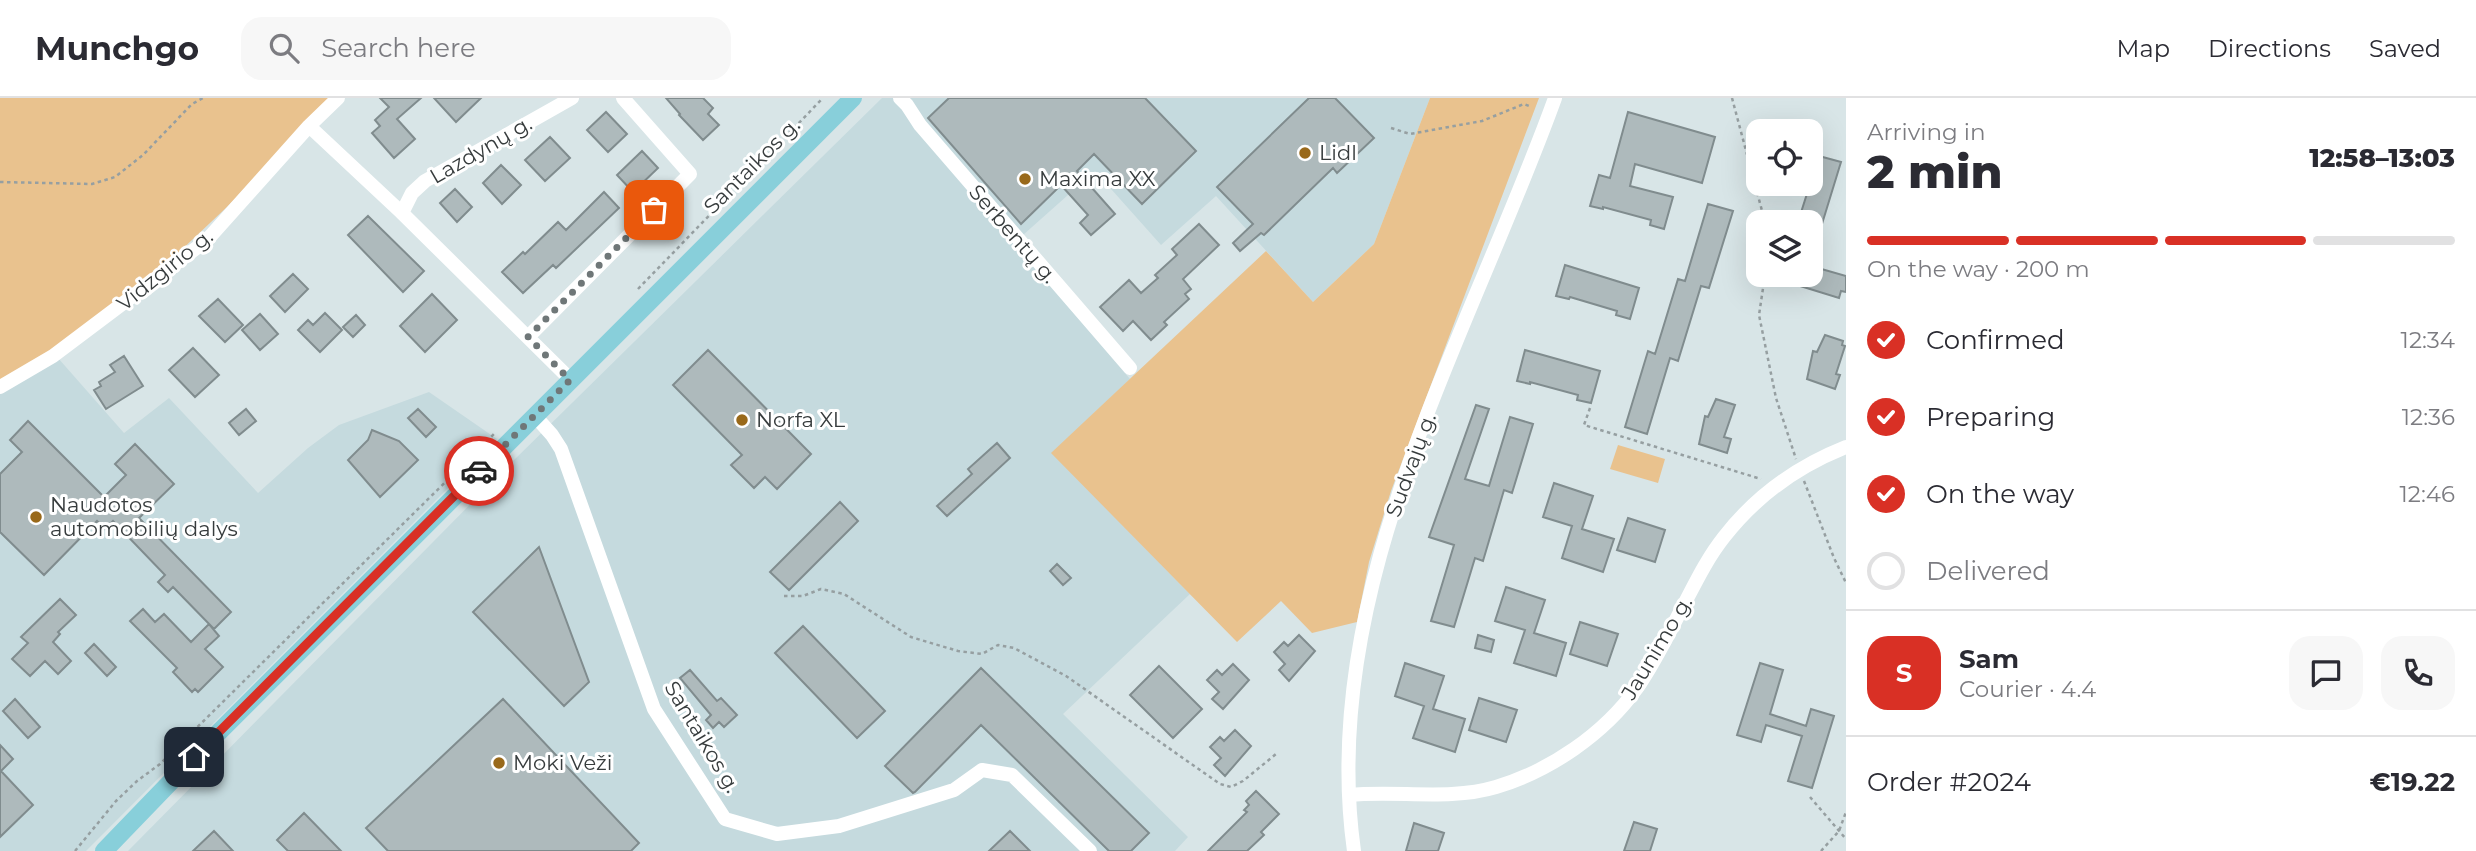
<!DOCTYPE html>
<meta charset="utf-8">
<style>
body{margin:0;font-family:Montserrat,sans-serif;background:#f7f7f7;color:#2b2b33;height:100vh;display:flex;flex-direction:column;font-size:26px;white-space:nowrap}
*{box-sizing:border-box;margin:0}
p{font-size:23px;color:#7c7c81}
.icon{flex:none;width:38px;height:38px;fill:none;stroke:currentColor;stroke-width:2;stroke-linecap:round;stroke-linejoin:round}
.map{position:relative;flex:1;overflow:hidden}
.details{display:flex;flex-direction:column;background:#fff;width:630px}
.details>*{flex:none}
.fabs{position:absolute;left:1746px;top:21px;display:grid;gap:14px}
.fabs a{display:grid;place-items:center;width:77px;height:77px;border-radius:14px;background:#fff;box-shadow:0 7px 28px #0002;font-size:35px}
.pin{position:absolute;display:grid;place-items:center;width:60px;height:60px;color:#fff;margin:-30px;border-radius:14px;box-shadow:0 4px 10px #0006}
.courier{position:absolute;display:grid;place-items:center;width:70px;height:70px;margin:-35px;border:5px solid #d93025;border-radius:50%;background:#fff;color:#222;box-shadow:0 2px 9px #0007}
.overview em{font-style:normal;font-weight:800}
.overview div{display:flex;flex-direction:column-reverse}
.overview{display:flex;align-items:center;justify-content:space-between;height:119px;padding:0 21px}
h1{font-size:46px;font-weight:800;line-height:52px}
.bar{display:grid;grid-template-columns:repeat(4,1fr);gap:10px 7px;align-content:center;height:84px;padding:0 21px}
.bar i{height:9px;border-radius:5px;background:#e1e1e2}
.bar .current{background:#d93025}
.bar p{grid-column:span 4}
.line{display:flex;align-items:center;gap:18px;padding:0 21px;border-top:2px solid #e1e1e2}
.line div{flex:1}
.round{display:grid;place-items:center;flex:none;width:74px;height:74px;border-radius:21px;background:#f7f7f7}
ol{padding:0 21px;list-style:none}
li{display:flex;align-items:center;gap:21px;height:77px}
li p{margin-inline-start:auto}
li .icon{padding:7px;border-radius:50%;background:#d93025;color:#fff;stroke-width:4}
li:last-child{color:#7c7c81}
li i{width:38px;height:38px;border:4px solid #e1e1e2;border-radius:50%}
header{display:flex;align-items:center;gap:42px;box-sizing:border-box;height:98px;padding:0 35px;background:#fff;border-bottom:2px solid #e1e1e2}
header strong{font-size:33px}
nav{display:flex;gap:38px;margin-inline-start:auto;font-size:24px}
.search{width:490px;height:63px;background:#f7f7f7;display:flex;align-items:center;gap:18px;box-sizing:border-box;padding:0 24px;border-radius:21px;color:#7c7c81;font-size:26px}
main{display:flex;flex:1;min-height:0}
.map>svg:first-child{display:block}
.built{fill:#c5dade}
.green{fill:#e9c28e}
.building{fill:#aebabc;stroke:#808c8e;stroke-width:2}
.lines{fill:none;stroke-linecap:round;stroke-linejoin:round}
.path{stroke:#969fa1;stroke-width:2.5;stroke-dasharray:3.5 3.5;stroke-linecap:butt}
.minor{stroke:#fff;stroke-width:14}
.major{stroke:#88cfda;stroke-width:18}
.done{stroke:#6f7778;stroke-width:7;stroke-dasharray:0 12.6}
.route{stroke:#d93025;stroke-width:9}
.poi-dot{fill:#99691a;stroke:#fff;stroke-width:2.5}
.labels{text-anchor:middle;stroke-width:6;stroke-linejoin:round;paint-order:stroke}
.street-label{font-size:21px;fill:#373c3d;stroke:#fff}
.poi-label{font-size:21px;fill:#373c3d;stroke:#fff;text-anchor:start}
</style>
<header>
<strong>Munchgo</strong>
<div class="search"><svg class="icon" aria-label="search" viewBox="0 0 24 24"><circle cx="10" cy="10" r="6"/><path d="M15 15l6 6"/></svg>Search here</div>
<nav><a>Map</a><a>Directions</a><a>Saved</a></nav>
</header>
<main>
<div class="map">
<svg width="1846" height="753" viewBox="0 0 1846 753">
<rect width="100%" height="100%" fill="#d8e5e7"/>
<path class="built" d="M882,0H1430L1374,146L1313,204L1216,98L1161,147L1095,73L1014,145L1130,281L1052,355L1190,496L1063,616L1188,739L1175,753H128L511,365Z
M51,252L124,335L169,300L258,395L308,350L339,327L429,294L497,341L86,753H0V284Z"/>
<path class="green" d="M0,0H331L228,108L175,158L51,252L0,284Z
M1430,0H1539L1391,393L1369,464L1357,524L1312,535L1281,503L1237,544L1051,355L1266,153L1313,204L1374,146Z
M1618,347L1665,361L1658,385L1610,371Z"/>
<path class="building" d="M380,0H421L397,21L415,41L394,60L372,35L380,28L375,22L389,9Z
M434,0H481L456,24Z
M666,0H703L713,10L708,16L719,27L703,42L679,17L680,16Z
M949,0H1145L1196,53L1142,106L1094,56L1077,73L1115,116L1091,137L1080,125L1088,117L1061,87L1021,126L928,20Z
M1309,0H1335L1374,40L1337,75L1333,70L1264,137L1261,135L1240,153L1233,145L1253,126L1217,89Z
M606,14L627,36L608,54L587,32Z
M1628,14L1715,39L1702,85L1635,66L1630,88L1673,99L1664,131L1650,127L1651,122L1603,109V111L1590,108L1599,77L1610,80Z
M550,39L570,60L545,83L525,62Z
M642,53L658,70L633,94L617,77Z
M1819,58L1841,64L1814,152L1811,151V124H1798Z
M501,67L521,87L502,106L483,85Z
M455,91L472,109L457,124L440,105Z
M604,94L619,110L556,170L553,167L523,195L502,174L523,154L525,156L558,124L566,132Z
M1708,106L1733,113L1709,190L1701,188L1678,263L1670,260L1647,336L1625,329L1648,253L1655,256L1678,181L1685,183Z
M368,118L424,173L403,194L348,137Z
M1199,126L1219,147L1183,181L1191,191L1185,196L1189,201L1164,224L1167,227L1151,242L1133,223L1123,233L1100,209L1129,182L1141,195L1158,180L1155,177L1177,157L1172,151Z
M1565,167L1639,190L1630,221L1616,217L1617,213L1570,199L1569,201L1556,198Z
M1811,168L1846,178V194L1841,193L1839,200L1771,179V177H1811Z
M293,176L308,191L285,214L270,198Z
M432,196L457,222L425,254L400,228Z
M218,201L243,227L225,244L199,218Z
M325,215L342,232L320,254L298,232L308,222L313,227Z
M260,216L278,236L260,252L242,232Z
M356,217L365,227L353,239L343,229Z
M1825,237L1843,243L1842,247L1845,248L1836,276L1840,277L1835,291L1807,281L1813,253L1817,254Z
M193,250L219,277L195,299L169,272Z
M708,252L811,356L777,391L765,379L754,390L731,367L742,357L673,287Z
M1525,252L1600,273L1591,305L1577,302L1578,297L1530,284V286L1517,283Z
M124,258L143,288L106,311L94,292L101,288L99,284L115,274L110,267Z
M1716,301L1735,307L1724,339L1731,341L1727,355L1699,346L1705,318L1708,319Z
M1476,307L1489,311L1465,381L1489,388L1510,319L1533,326L1512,395L1504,392L1483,463L1475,460L1454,529L1431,523L1454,447L1429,439Z
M246,311L256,323L239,337L229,325Z
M418,311L436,329L426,339L408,320Z
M28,323L104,399L126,377L115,366L135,346L174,386L139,420L231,514L214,531L173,489L168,494L158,484L165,477L113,423L105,431L97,423L44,477L0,434V376L22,354L10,342Z
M372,332L399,343L418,362L380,399L348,362L368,342Z
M997,345L1010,360L947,418L937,408L972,376L968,371Z
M1554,385L1593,398L1582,431L1614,441L1603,474L1562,460L1572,428L1543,419Z
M840,404L858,423L789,492L770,474Z
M1628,420L1665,432L1655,464L1617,452Z
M539,449L589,584L564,608L473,514Z
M1057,466L1071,480L1063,487L1050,473Z
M1506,489L1545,502L1534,535L1566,545L1556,578L1514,565L1525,532L1495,523Z
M60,501L76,517L58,534L60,536L53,544L71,563L58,576L45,563L30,578L12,561L28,545L21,539Z
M143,511L155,524L164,516L191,544L209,526L219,538L205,551L223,569L198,594L195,591L192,594L173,574L177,570L130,523Z
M1580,524L1618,536L1607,568L1570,556Z
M803,528L885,613L857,640L775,555Z
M1299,537L1315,553L1289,583L1279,572L1285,566L1274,554L1284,544L1288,548Z
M1478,537L1494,542L1491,554L1475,550Z
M94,546L116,569L107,578L85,555Z
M1405,565L1444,578L1433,611L1465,621L1455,654L1413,640L1424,608L1395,598Z
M1760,565L1783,572L1770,616L1806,628L1811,611L1834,618L1812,690L1788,683L1802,638L1766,627L1761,644L1737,637Z
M1233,566L1249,582L1223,611L1212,601L1219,594L1207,582L1217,572L1222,577Z
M1159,568L1202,611L1173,640L1130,597Z
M981,570L1149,735L1131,753H1109L981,627L915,694L913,695L885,668Z
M690,572L717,603L721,600L737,617L724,629L719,624L713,630L706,622L711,617L680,580Z
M1479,600L1517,612L1506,644L1469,632Z
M15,601L40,629L28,640L3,613Z
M503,601L639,745L631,753H388L366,730Z
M1235,632L1251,648L1225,678L1214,667L1221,660L1210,649L1220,639L1224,643Z
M0,647L13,661L1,673L33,707L0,739Z
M1256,693L1279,716L1261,734L1264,737L1247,753H1208L1247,714L1244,712L1249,707L1246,703Z
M304,715L341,753H288L277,742Z
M1634,724L1657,731L1650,753H1624Z
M1414,725L1444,735L1438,753H1406Z
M214,733L233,753H193Z
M1010,733L1030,753H989Z"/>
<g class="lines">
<path class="path" d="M1732,0L1765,124
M1391,30L1410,36L1482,23L1524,6L1529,8
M0,84L92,86L115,79L143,57L192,6L203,0
M1765,177L1759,217L1776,300L1796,361
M638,191L823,0
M1590,310L1584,327L1761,381
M1804,383L1834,460L1846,485
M784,498H803L821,491L844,496L911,539L958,553L982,556L998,547L1014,550L1066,578L1220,686L1231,689L1243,683L1276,656
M1810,699L1846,741
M75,753L116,703L137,683L160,666L495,335
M1821,753L1839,733L1846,714"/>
<path class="minor" d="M900,0L907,7L920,27L1130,270
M309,28L402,115L571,282
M402,115L412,95L425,83L572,0
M528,239L690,76L623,0
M0,289L53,258L207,142L309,28L338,0
M535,318L552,337L561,351L654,611L725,721L777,736L839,728L954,692L982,672L1012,677L1090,753
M1349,697C1397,692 1449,703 1496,689C1550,673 1604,636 1637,590C1653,567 1666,541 1679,516C1693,490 1705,463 1724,439C1756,398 1798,368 1846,349
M1354,753C1317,491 1469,238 1555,0"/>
<path class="major" d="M104,753L212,641L853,0"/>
</g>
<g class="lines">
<path class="done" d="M479,373L570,282L528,239L654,112"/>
<path class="route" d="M194,659L479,373"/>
</g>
<g class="poi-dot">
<circle cx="1305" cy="55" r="7"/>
<circle cx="1025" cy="81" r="7"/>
<circle cx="742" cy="322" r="7"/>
<circle cx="36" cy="419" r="7"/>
<circle cx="499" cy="665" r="7"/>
</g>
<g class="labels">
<g class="street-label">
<text transform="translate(481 52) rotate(-30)" y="7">Lazdynų g.</text>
<text transform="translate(752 68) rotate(-45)" y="7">Santaikos g.</text>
<text transform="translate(1013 136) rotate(49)" y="7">Serbentų g.</text>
<text transform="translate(165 172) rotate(-39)" y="7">Vidzgirio g.</text>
<text transform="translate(1411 367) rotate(-70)" y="7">Sudvajų g.</text>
<text transform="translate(1657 550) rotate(-59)" y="7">Jaunimo g.</text>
<text transform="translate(702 639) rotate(59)" y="7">Santaikos g.</text>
</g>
<g class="poi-label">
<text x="1319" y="62">Lidl</text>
<text x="1039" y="88">Maxima XX</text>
<text x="756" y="329">Norfa XL</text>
<text x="50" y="414">Naudotos<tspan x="50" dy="24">automobilių dalys</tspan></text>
<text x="513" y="672">Moki Veži</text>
</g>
</g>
</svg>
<div class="fabs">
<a><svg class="icon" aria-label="locate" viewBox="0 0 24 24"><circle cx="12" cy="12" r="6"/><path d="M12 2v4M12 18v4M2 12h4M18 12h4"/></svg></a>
<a><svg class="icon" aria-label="layers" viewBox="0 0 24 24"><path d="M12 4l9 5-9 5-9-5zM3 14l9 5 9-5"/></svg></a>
</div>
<div class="pin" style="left:654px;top:112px;background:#ea580c"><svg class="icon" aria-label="bag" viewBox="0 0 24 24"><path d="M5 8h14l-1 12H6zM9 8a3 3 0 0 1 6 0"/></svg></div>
<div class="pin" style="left:194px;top:659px;background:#1f2937"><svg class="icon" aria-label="home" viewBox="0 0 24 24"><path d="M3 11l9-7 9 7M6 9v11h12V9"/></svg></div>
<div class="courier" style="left:479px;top:373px"><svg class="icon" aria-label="car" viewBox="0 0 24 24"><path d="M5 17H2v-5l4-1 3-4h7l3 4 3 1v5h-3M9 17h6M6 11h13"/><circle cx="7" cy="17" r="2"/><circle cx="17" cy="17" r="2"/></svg></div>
</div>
<section class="details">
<div class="overview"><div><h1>2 min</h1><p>Arriving in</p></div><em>12:58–13:03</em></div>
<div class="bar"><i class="current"></i><i class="current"></i><i class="current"></i><i></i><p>On the way · 200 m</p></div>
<ol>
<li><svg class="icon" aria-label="check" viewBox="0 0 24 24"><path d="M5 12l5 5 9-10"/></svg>Confirmed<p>12:34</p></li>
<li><svg class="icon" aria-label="check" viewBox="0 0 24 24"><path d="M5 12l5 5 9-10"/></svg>Preparing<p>12:36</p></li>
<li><svg class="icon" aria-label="check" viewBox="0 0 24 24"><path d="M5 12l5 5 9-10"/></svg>On the way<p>12:46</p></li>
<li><i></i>Delivered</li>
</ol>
<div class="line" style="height:126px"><b class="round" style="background:#d93025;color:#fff">S</b><div><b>Sam</b><p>Courier · 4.4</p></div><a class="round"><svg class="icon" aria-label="chat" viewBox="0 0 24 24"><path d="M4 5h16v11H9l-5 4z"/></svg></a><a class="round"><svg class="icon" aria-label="phone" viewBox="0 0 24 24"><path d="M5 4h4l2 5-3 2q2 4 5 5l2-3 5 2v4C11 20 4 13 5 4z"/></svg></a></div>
<div class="line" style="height:91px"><div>Order #2024</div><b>€19.22</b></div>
</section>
</main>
